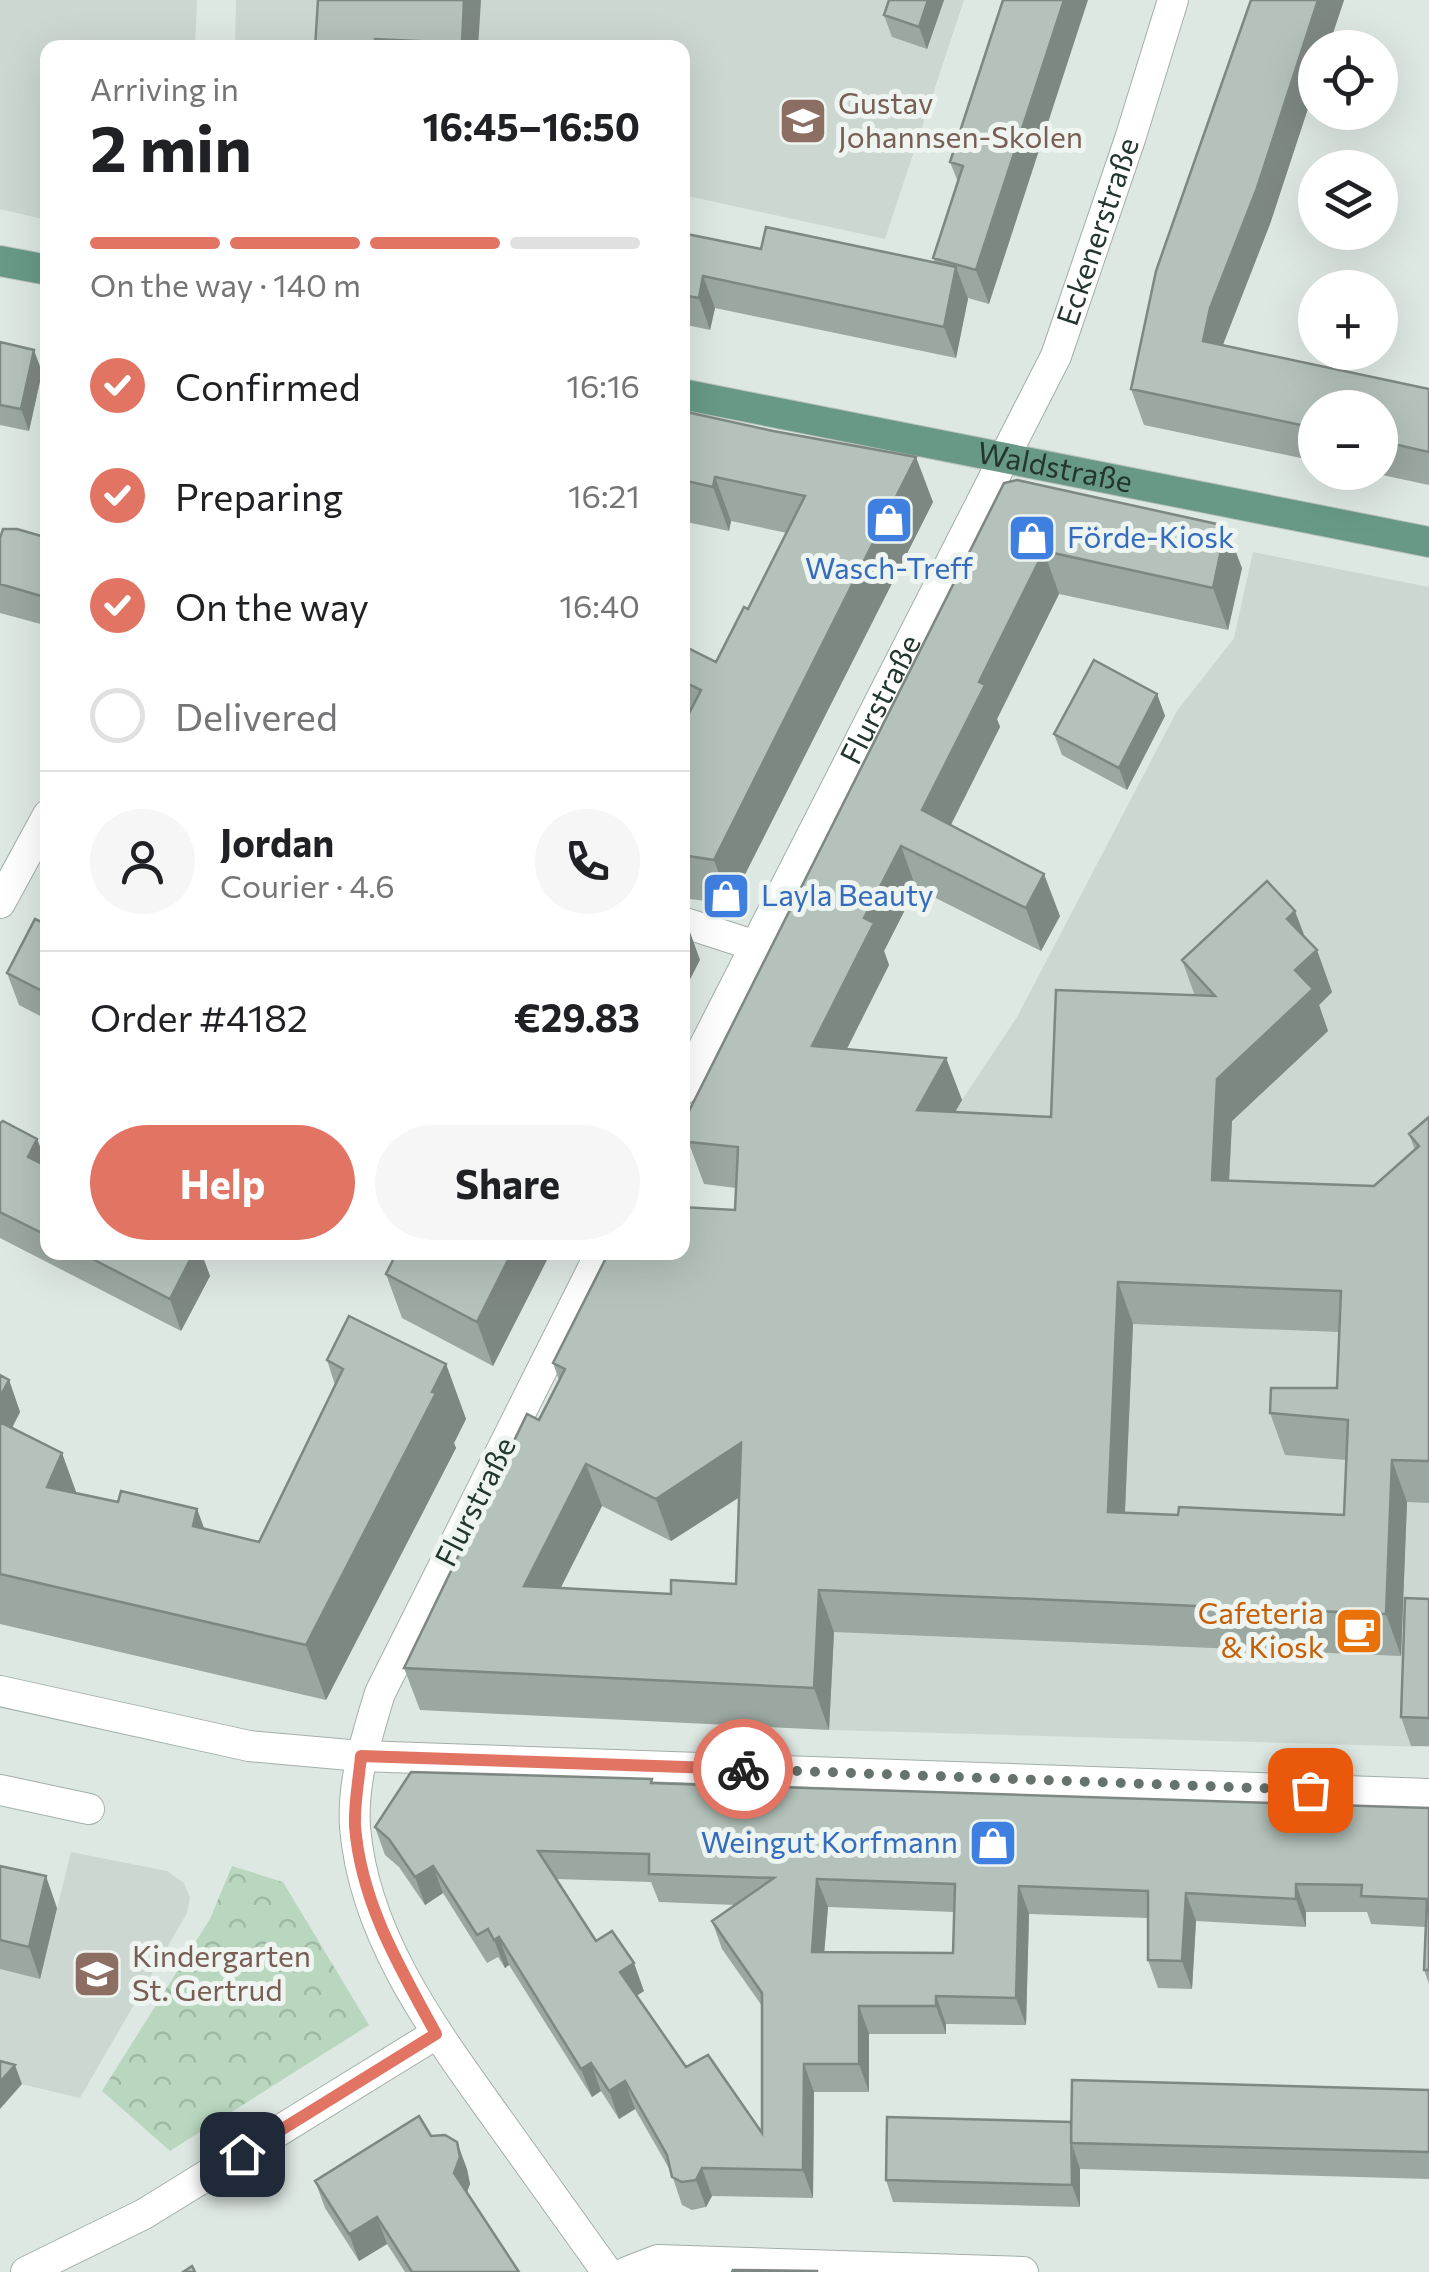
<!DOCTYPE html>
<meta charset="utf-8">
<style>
body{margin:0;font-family:Commissioner,sans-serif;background:#f6f6f6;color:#202124;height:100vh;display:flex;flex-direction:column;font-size:38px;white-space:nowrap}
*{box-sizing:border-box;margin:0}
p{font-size:32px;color:#757577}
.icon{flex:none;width:55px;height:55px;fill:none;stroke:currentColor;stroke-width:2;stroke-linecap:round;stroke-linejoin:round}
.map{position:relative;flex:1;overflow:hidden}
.sheet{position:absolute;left:40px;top:40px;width:650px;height:1220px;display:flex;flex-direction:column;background:#fff;border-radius:20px;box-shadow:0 10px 40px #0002}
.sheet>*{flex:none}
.tools{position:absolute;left:1298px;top:30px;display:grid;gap:20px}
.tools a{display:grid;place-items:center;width:100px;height:100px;border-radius:50%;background:#fff;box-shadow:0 10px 40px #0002;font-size:50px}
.pin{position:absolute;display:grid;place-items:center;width:85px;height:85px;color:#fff;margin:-42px;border-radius:20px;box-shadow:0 5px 15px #0006}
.courier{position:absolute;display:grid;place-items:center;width:100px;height:100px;margin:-50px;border:8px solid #e27463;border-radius:50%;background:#fff;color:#222;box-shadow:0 2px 12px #0007}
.headline em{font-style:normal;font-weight:700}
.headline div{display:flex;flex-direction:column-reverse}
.headline{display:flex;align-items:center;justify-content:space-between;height:170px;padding:0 50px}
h1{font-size:65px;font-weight:700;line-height:75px}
.bar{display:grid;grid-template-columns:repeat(4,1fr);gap:15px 10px;align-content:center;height:120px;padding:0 50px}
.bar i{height:12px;border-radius:8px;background:#e0e0e0}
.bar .on{background:#e27463}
.bar p{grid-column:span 4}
.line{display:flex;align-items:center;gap:25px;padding:0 50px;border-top:2px solid #e0e0e0}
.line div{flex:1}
.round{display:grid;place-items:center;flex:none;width:105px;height:105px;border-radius:52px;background:#f6f6f6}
ol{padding:0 50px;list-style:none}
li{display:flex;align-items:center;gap:30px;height:110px}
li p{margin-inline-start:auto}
li .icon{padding:10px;border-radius:50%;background:#e27463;color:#fff;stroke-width:4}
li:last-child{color:#757577}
li i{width:55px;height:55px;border:5px solid #e0e0e0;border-radius:50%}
.cta{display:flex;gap:20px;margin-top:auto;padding:20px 50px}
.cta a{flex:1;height:115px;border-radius:60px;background:#e27463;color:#fff;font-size:40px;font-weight:700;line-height:115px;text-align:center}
.cta a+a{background:#f6f6f6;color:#202124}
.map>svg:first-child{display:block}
.built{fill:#cdd7d1}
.park{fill:url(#park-crowns)}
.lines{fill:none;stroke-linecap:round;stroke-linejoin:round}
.minor-casing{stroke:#a2afa9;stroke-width:32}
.major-casing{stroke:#bdc3c0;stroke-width:32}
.minor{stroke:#fff;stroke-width:30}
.major{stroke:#689987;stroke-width:30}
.wall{fill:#9ba7a1;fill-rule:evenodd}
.shaded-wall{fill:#7e8883}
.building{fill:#b4c2bb;stroke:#7e8883;stroke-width:2.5;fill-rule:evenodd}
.done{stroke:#64746d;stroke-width:10;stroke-dasharray:0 18}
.route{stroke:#e27463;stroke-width:12}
.labels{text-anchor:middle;stroke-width:10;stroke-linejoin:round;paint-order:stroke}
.education-label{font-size:30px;fill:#785e54;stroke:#eef5f1;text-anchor:start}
.street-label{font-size:30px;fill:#22362e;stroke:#eef5f1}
.shop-label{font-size:30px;fill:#366cbe;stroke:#eef5f1;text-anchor:start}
.food-label{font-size:30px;fill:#c56008;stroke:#eef5f1;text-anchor:end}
</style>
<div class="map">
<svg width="1429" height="2272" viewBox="0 0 1429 2272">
<defs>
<pattern id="park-crowns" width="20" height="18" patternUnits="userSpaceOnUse" patternTransform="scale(2.5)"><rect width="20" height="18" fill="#b9d7be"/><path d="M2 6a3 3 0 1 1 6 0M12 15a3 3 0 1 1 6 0" fill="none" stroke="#9fb9a4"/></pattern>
</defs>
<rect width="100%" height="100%" fill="#dee8e3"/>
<path class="built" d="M0,0H197L195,47L48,48L47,220L0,209Z
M236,0H964L885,239L683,195L682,48H235Z
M1253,552L1429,587V1747L829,1730L757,1480L962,1100L1017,1017L1177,711L1234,638Z
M71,1852L167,1871L184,1883L190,1898L187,1913L80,2098L0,2079V1969L40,1978Z"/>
<path class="park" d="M232,1866L283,1882L369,2025L170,2151L102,2091L210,1919Z"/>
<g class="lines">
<g class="minor-casing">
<g id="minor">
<path d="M0,903L48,815"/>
<path d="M682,922L756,946"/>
<path id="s1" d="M682,1090L1056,356L1130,139L1173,0"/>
<path d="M601,1252L380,1693C367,1736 352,1781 355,1827C364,1937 434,2030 496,2117C533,2169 570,2220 607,2272"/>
<path d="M0,1691L249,1746L361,1756L1429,1794"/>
<path d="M0,1790L89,1809"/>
<path d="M26,2272L144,2214L436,2034"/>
<path d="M627,2272L658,2260L1023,2272"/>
</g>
</g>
<g class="major-casing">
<g id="major">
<path d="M0,261L48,270"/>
<path id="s2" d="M682,394L1429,542"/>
</g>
</g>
<use href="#minor" class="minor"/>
<use href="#major" class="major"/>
</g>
<path class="wall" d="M318,0L478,48H315Z
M944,0L927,49L892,37L884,15Z
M1003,0L989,304L968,298L956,358L715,308L710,330L682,324V233L761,249L935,263L933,258L958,182L950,162Z
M1251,0H1344L1328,48H1315V87L1270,224L1223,345L1429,389V485L1368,472H1380V408H1315V461L1144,425L1131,389Z
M0,342L42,372L29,431L0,425Z
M682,411L933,502L730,904L682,898V727L686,719L682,717V645L716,662L748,609L787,533L731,521L729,531L682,521Z
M1004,483L1242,568L1228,630L1059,594L997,719L1000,727L951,825L1060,916L1041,951L916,888L884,951L889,965L847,1049L946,1058L962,1100L955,1112L1051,1117L1195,996L1182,960L1305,938L1332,992L1319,1005L1328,1031L1232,1121L1229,1180L1374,1186L1415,1150L1409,1134L1429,1117V1503L1407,1502L1401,1656L834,1632L829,1730L420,1710L404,1668L559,1380L553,1363L735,1210L736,1188L704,1184L682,1125ZM1133,1324L1339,1332L1337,1388L1270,1413L1285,1455L1347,1460L1344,1515H1178L1125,1513ZM739,1497L736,1584L671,1594L560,1588L602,1506L671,1541Z
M0,538H48V626L0,613Z
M1157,694L1165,716L1127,790L1062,755L1054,734Z
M48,925V1020L19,1005L7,973Z
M0,1123L37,1139L48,1167V1252H201L210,1276L181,1331L0,1238Z
M397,1252H551L493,1366L402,1318L386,1274Z
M327,1360L446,1364L466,1419L454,1443L456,1448L326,1700L0,1624V1375L9,1380L20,1412L12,1428L77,1494L118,1502L197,1509L204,1528L259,1542L335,1385Z
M1429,1599V1746H1411L1401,1717Z
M652,1779L653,1783L1429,1808V1984L1424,1970L1425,1927L1371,1924L1367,1912H1306V1927L1196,1921L1192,1989L1158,1988L1148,1960V1918L1029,1914L1026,2025L946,2024V2034H869V2092H814L813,2198L712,2196L706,2207L692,2210L682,2205L671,2172L635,2109L619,2119L601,2091L592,2097L509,1965L505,1968L498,1957L487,1963L443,1893L425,1905L399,1867L385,1855L375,1827ZM556,1879L651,1882L659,1902L736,1905L712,1921L722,1949L762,2006V2133L686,2067L636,1996L644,1991L596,1941ZM828,1907L954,1912L953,1953L824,1952Z
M0,1866L57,1908L40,1979L0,1969Z
M1429,2090V2179L1080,2169V2207L893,2202L886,2180L1071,2122Z
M431,2136L467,2169L470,2184L467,2192L519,2272H405L387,2244L359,2261L325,2208L315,2181Z"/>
<path class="shaded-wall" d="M464,0H481L478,48H463L462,43Z
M928,0H944L927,49L919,27Z
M1064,0H1088L989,304L976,270Z
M1318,0H1344L1328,48H1315V87L1270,224L1223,344L1216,377L1203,341L1210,308Z
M956,267L968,299L956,358L944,327Z
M703,276L715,308L710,330L699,298Z
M34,350L42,372L29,431L21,409Z
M916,457L933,502L730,904L714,860Z
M715,477L731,521L729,531L713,487Z
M1226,526L1242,568L1228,630L1213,588Z
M1044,551L1059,594L997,719L1000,727L937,852L922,810L979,682Z
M1157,694L1165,716L1127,790L1119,768Z
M901,846L916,888L884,951L889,965L827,1088L812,1046L864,918Z
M1044,874L1060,916L1041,951L1026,908Z
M1295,911L1311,953L1287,919Z
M684,915L700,960L682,995V919Z
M1317,950L1332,992L1319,1005L1328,1031L1232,1121L1227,1222L1212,1180L1217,1079L1295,970Z
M946,1058L962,1100L932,1153L917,1110Z
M37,1139L48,1167L28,1157Z
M194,1252H201L210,1276L181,1331L170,1299Z
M512,1252H551L493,1366L477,1322Z
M1118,1282L1133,1324L1123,1555L1108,1512Z
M446,1364L466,1419L454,1443L456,1448L326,1700L306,1645Z
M9,1380L20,1412L0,1451V1397Z
M741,1443L757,1486L671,1541L656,1499Z
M62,1453L82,1508L47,1487Z
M1392,1460L1407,1502L1401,1656L1386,1614Z
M586,1464L602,1506L540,1629L524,1586Z
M197,1509L217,1564L193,1526Z
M819,1590L834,1632L829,1730L814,1688Z
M433,1866L443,1893L425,1905L415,1877Z
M46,1876L57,1908L40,1979L29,1947Z
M817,1879L828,1907L822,1980L812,1952Z
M1296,1884L1306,1912V1927L1296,1899Z
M1019,1886L1029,1914L1026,2025L1016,1998Z
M1186,1893L1196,1921L1192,1989L1182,1961Z
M499,1937L509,1965L505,1968L494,1940Z
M634,1963L644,1991L630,2000L620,1972Z
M936,1996L946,2024V2034L936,2006Z
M859,2006L869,2034V2092L859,2064Z
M591,2063L601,2091L592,2097L581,2069Z
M804,2064L814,2092L813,2198L803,2170Z
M15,2065L22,2084L0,2109V2082Z
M625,2081L635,2109L619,2119L609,2091Z
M457,2142L467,2169L470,2184L464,2200L454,2173Z
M1073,2147L1080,2169V2207L1072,2185Z
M702,2168L712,2196L706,2207L696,2180Z
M377,2217L387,2244L359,2261L349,2234Z"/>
<path class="building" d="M318,0H464L462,43L375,39V48H315Z
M889,0H928L919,27L884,15Z
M1003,0H1064L976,270L933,258L963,166L950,162Z
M1251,0H1318L1257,188L1210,308L1203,341L1429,389V452L1380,441V408H1315V428L1131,389L1156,271Z
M766,227L956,267L944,327L703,276L699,298L682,295V233L761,249Z
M0,342L34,350L21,409L0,405Z
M682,411L773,431L916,457L714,860L682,855V727L701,690L682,681V645L716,662L744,607L748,609L805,496L715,477L713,487L682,480Z
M1017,480L1226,526L1213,588L1044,551L979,682L985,685L922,810L1044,874L1026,908L901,846L864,918L874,923L812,1046L946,1058L917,1110L1051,1117L1056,990L1215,996L1182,960L1267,881L1295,911L1287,919L1317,950L1295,970L1313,989L1217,1079L1212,1180L1374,1186L1419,1146L1409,1134L1429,1117V1461L1392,1460L1386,1614L819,1590L814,1688L404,1668L527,1414L539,1420L565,1369L553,1363L609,1252H682V1207L735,1210L738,1147L689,1142L682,1125L1004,483ZM1118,1282L1341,1291L1337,1388H1271L1270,1413L1348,1420L1344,1515L1179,1507L1178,1515L1108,1512ZM741,1443L736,1584L671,1580V1594L524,1586L586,1464L656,1499Z
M3,529H17L48,538V598L0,584V538Z
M1094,660L1157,694L1119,768L1054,734Z
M35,919L48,925V994L7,973Z
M3,1121L37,1139L28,1157L48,1167V1236L0,1212V1123Z
M79,1252H194L170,1299Z
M397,1252H512L477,1322L386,1274Z
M349,1316L446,1364L432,1392L436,1393L306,1645L0,1574V1422L62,1453L47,1487L118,1502L121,1491L197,1509L193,1526L259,1542L343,1369L327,1360Z
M0,1375L9,1380L0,1397Z
M1405,1598L1429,1599V1718L1401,1717Z
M411,1772L652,1779L651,1783L1429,1808V1970H1424L1427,1899L1361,1896L1362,1885L1296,1884V1899L1186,1893L1182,1961L1148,1960V1891L1019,1886L1016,1998L936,1996V2006H859V2064H804L803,2170L702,2168L696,2180L682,2182L672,2177L667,2155L625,2081L609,2091L591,2063L581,2069L499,1937L494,1940L488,1929L477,1935L433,1866L415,1877L389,1839L375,1827ZM538,1851L649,1854V1874L774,1878L712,1921L762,1993V2133L708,2055L686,2067L620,1972L634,1963L612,1931L596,1941ZM817,1879L955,1884L953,1953L812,1952Z
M0,1866L46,1876L29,1947L0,1940Z
M0,2061L15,2065L0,2082Z
M1072,2080L1429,2090V2152L1071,2143Z
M419,2116L431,2136L445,2135L457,2142L460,2157L454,2173L519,2272H412L377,2217L349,2234L315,2181Z
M887,2117L1071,2122L1072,2185L886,2180Z
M192,2266L195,2272H183Z
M733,2270L817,2271V2272H732Z"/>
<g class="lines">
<path class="done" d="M743,1769L1310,1790"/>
<path class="route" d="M242,2154L436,2034C400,1968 361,1903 355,1826C354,1803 359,1779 361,1756L743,1769"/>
</g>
<defs>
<g id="school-square" transform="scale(2.5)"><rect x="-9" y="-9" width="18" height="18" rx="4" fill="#8d6e63" stroke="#eef5f1"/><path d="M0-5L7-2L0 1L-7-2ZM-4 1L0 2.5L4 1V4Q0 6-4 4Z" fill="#fff"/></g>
<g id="shop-square" transform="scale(2.5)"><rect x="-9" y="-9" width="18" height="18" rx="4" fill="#3f7fe0" stroke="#eef5f1"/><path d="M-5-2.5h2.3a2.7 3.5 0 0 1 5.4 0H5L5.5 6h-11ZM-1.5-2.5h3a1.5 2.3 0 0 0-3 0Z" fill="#fff"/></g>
<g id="cafe-square" transform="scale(2.5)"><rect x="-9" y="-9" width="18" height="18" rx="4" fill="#e8710a" stroke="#eef5f1"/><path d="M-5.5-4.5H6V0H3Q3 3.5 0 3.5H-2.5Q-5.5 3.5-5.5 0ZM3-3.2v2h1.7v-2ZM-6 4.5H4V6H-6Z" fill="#fff"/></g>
</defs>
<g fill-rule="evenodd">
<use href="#school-square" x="803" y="121"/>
<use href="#shop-square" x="889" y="520"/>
<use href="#shop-square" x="1032" y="538"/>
<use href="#shop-square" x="726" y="896"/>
<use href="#cafe-square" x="1359" y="1631"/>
<use href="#shop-square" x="993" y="1843"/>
<use href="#school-square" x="97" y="1974"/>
</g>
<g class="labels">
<g class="education-label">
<text x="838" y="114">Gustav<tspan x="838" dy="34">Johannsen-Skolen</tspan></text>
<text x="132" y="1967">Kindergarten<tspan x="132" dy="34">St. Gertrud</tspan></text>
</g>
<g class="street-label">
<text dy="10" stroke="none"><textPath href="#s1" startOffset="955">Eckenerstraße</textPath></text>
<text dy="10" stroke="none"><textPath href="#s2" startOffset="380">Waldstraße</textPath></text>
<text dy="10" stroke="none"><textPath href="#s1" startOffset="438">Flurstraße</textPath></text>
<text transform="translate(476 1502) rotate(-63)" y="10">Flurstraße</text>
</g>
<g class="shop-label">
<text x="1067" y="548">Förde-Kiosk</text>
<text x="889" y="579" text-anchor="middle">Wasch-Treff</text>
<text x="761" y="906">Layla Beauty</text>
<text x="958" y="1853" text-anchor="end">Weingut Korfmann</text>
</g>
<g class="food-label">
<text x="1324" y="1624">Cafeteria<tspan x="1324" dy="34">&amp; Kiosk</tspan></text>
</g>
</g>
</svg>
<div class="tools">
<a><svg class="icon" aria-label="locate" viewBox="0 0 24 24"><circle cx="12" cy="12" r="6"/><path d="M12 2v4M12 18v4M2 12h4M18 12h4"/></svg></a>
<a><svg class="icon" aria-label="layers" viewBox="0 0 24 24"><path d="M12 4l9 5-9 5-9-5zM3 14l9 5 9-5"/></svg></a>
<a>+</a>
<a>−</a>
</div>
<div class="pin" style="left:1310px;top:1790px;background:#ea580c"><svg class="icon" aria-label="bag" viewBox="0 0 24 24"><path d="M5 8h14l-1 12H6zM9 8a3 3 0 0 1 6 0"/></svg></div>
<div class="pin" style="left:242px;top:2154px;background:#1f2937"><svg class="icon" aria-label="home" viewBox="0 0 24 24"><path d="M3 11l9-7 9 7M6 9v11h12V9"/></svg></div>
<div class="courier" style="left:743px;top:1769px"><svg class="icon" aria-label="bike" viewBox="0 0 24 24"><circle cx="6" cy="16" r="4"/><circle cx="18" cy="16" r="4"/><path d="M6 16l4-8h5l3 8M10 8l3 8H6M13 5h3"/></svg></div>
<section class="sheet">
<div class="headline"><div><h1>2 min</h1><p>Arriving in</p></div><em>16:45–16:50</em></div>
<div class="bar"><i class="on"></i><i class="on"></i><i class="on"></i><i></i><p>On the way · 140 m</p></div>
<ol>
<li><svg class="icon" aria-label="check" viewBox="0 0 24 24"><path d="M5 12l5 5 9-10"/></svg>Confirmed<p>16:16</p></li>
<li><svg class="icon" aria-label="check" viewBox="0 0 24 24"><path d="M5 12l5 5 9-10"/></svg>Preparing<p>16:21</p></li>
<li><svg class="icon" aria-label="check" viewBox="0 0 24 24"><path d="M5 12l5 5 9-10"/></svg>On the way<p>16:40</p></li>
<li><i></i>Delivered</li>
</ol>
<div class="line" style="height:180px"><a class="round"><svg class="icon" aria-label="person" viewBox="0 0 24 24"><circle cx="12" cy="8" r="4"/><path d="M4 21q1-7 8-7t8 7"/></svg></a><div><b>Jordan</b><p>Courier · 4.6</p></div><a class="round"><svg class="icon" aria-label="phone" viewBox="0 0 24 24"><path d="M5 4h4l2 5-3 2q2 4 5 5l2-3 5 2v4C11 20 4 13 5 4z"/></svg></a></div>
<div class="line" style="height:130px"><div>Order #4182</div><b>€29.83</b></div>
<div class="cta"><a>Help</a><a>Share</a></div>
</section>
</div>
